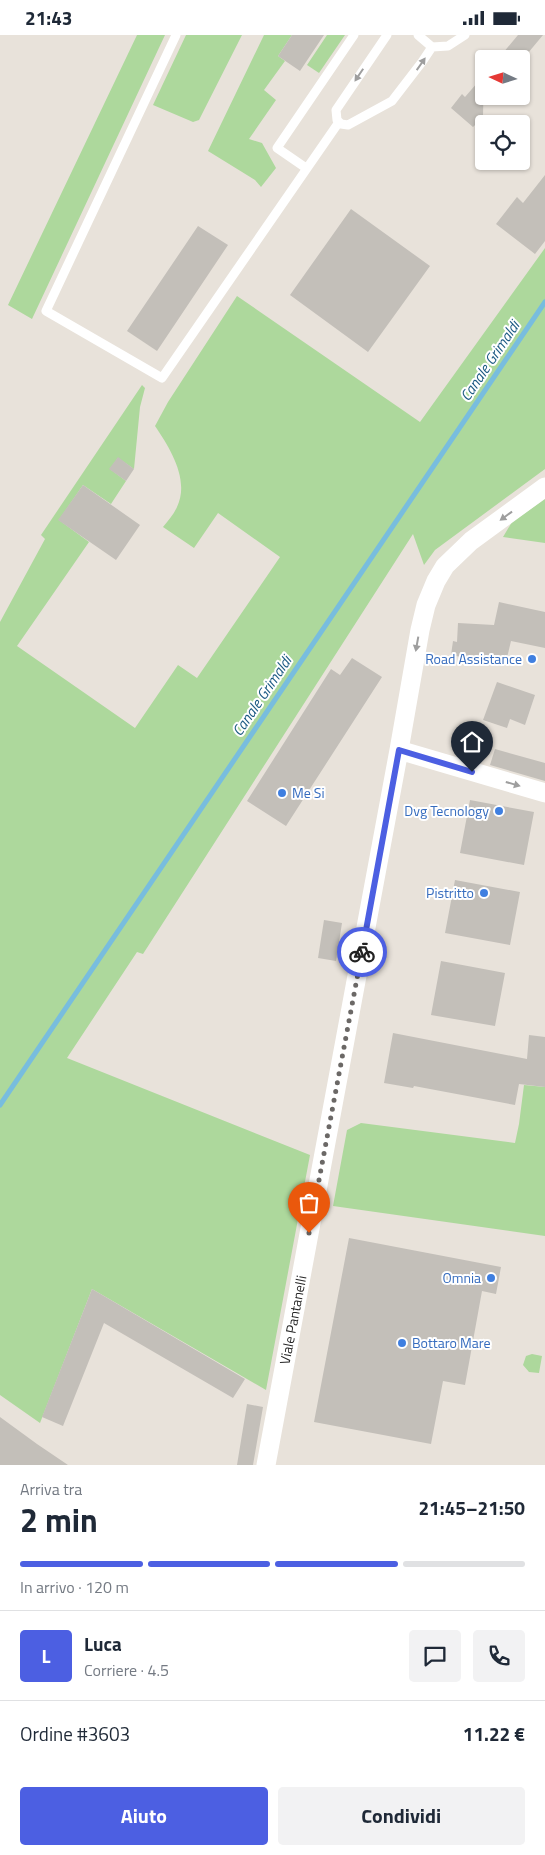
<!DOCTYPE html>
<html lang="it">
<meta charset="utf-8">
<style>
body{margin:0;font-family:"Titillium Web",sans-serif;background:#f2f2f3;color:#1f2937;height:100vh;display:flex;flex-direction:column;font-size:19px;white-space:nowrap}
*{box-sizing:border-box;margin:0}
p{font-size:16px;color:#747a83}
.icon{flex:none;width:28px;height:28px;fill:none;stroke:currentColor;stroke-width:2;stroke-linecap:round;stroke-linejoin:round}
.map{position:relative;height:1430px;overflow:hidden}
.sheet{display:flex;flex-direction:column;background:#fff;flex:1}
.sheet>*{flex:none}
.needle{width:32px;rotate:274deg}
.tools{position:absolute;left:475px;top:15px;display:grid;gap:10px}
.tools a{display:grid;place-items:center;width:55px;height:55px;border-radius:5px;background:#fff;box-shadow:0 1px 4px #0004;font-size:25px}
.pin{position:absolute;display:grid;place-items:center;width:42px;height:42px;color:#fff;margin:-51px -21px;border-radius:50% 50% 50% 0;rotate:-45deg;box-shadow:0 0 5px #0007}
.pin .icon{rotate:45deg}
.courier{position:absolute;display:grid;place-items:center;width:50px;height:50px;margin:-25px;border:4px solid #4c5fe2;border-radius:50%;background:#fff;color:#222;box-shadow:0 1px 6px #0007}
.head em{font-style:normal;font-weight:700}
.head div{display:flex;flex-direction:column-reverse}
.head{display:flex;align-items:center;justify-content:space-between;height:85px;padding:0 20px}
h1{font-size:32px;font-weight:700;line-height:38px}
.bar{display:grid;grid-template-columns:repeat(4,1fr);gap:8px 5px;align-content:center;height:60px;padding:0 20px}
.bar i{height:6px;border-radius:4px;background:#e0e1e3}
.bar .active{background:#4c5fe2}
.bar p{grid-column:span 4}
.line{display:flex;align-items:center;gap:12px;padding:0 20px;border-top:1px solid #e0e1e3}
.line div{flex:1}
.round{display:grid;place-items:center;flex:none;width:52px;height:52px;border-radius:5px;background:#f2f2f3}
.cta{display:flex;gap:10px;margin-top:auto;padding:10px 20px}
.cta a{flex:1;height:58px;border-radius:5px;background:#4c5fe2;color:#fff;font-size:20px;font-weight:700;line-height:58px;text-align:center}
.cta a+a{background:#f2f2f3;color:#1f2937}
.status{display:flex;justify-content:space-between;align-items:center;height:35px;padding:0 25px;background:#fff;direction:ltr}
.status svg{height:14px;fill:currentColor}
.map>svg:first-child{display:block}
.green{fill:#add89c}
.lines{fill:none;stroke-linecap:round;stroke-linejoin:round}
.stream{stroke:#78bdde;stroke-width:5}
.building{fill:#c3bfb9}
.lane{stroke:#fff;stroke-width:9}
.street{stroke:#fff;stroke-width:19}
.oneway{fill:#9e9e9e}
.done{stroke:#6b6866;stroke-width:5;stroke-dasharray:0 9}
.route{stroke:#4c5fe2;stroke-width:6}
.shop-dot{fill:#3f7fe0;stroke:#fff;stroke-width:2}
.labels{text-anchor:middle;stroke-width:4;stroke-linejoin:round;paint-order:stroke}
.shop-label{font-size:14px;fill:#366cbe;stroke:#fff;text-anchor:end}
.street-label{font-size:14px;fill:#272727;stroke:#fff}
.water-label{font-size:15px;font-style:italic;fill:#1d5b84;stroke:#fff}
</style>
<div class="status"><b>21:43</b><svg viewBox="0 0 49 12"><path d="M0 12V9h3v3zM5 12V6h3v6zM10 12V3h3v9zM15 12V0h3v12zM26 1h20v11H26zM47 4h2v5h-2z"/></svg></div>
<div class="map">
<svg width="545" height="1430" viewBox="0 0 545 1430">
<rect width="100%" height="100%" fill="#e8e2da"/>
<path class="green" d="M137,0H165L32,284L8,270Z
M186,0H242L199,85L193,87L153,70Z
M264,0H292L278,21L285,26L264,55L276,65L249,104L262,108L276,133L261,152L255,145L208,116Z
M327,0H345L319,38L307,30Z
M545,213V434L435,515L424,530L413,499L143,919L137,917L67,1023L310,1120L266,1355L92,1254L40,1388L0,1360V587L45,504L41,500L142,350L145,353L140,372L134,434L118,423L110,434L126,446L111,469L83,450L59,485L89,507L17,611L135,693L178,630L197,643L280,522L218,478L194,513L163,492C168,486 174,479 177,472C190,445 170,413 155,391L168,367L237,261L420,387Z
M545,464V508L503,502L512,487Z
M524,1050L545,1052V1201L333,1171L347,1095L361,1088L515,1108L519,1089Z
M532,1319L542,1321L539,1338L529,1337L523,1330L526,1321Z"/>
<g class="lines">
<path class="stream" d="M0,1070L545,267"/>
</g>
<path class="building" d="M292,0H324L300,36L278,21Z
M518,0H543L523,24H498Z
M484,40L483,80L494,89H476L473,92L451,73L462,59L465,62Z
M545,140V206L535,219L496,189L517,162L523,168Z
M351,174L430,231L368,317L290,260Z
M198,191L228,210L157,316L127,296Z
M118,422L134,434L126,446L109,434Z
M83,450L140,490L116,525L58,485Z
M499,567L545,577V613L511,606L505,631L451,620L453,606L457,607L458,588L494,590Z
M352,623L382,642L286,791L247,766L331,634L340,640Z
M497,647L535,660L525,690L510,684L507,693L483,685Z
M495,714L545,728V746L490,730Z
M470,765L534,777L524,830L460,818Z
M455,845L520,857L510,910L445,898Z
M324,885L342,888L336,926L318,923Z
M441,926L505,938L495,991L431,980Z
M393,998L527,1024L529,1000L545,1002V1052L519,1049L515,1070L414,1051L413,1053L384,1048Z
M349,1203L501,1232L496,1259L482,1256L465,1350L443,1346L431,1409L314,1387Z
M92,1254L245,1344L233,1363L104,1288L63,1391L42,1382Z
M247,1369L263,1372L253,1430H237Z
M0,1382L37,1409L68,1430H0Z"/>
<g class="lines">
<path class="lane" d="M176,0L46,276L162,343L339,87
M387,0L336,75L337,85L341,89L348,90L392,66L422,27L432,12
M418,0L432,12L448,11L465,0
M306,133L277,113L354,0"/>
<path class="street" d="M399,715L545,758
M266,1430L399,715L420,595L426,570L436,546L445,531L471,506L545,452"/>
</g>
<defs><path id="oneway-solid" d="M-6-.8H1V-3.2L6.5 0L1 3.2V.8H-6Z" transform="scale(1.25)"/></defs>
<g class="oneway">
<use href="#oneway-solid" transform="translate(421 29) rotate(-55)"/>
<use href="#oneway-solid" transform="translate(359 40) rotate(124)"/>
<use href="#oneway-solid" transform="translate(506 481) rotate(144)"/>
<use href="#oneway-solid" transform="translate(417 609) rotate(100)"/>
<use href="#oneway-solid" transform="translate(513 749) rotate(16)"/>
</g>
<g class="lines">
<path class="done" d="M309,1198L362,917"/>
<path class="route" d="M362,917L399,715L472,737"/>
</g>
<g class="shop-dot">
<circle cx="532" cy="624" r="5"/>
<circle cx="282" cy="758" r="5"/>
<circle cx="499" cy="776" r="5"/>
<circle cx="484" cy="858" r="5"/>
<circle cx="491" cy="1243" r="5"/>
<circle cx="402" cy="1308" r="5"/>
</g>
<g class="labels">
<g class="shop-label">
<text x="522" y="629">Road Assistance</text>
<text x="292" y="763" text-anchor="start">Me Si</text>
<text x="489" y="781">Dvg Tecnology</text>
<text x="474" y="863">Pistritto</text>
<text x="481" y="1248">Omnia</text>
<text x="412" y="1313" text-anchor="start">Bottaro Mare</text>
</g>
<g class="street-label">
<text transform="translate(293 1285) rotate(-79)" y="5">Viale Pantanelli</text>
</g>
<g class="water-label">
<text transform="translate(490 326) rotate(-56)" y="5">Canale Grimaldi</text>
<text transform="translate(262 661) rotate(-56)" y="5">Canale Grimaldi</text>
</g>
</g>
</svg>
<div class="tools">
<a><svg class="needle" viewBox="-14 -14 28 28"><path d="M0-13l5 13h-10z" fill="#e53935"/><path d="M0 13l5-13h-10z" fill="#747a83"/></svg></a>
<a><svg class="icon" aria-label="locate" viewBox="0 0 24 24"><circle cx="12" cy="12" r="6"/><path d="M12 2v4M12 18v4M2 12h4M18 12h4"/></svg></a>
</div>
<div class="pin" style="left:309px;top:1198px;background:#ea580c"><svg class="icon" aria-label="bag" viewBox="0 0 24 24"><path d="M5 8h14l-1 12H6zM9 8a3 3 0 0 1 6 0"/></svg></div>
<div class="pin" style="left:472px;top:737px;background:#1f2937"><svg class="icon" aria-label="home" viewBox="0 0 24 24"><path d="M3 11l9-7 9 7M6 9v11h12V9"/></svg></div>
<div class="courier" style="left:362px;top:917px"><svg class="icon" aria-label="bike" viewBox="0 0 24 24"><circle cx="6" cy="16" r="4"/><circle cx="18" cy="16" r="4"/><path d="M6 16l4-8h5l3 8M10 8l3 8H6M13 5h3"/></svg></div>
</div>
<section class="sheet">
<div class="head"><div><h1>2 min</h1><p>Arriva tra</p></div><em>21:45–21:50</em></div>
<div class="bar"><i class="active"></i><i class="active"></i><i class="active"></i><i></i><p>In arrivo · 120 m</p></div>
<div class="line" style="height:90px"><b class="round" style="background:#4c5fe2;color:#fff">L</b><div><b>Luca</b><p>Corriere · 4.5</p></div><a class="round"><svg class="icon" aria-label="chat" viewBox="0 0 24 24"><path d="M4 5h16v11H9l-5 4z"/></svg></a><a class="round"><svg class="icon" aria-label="phone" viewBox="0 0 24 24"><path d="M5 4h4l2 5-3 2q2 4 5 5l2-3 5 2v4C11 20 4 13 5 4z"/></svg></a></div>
<div class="line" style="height:65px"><div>Ordine #3603</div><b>11.22 €</b></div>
<div class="cta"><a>Aiuto</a><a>Condividi</a></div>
</section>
